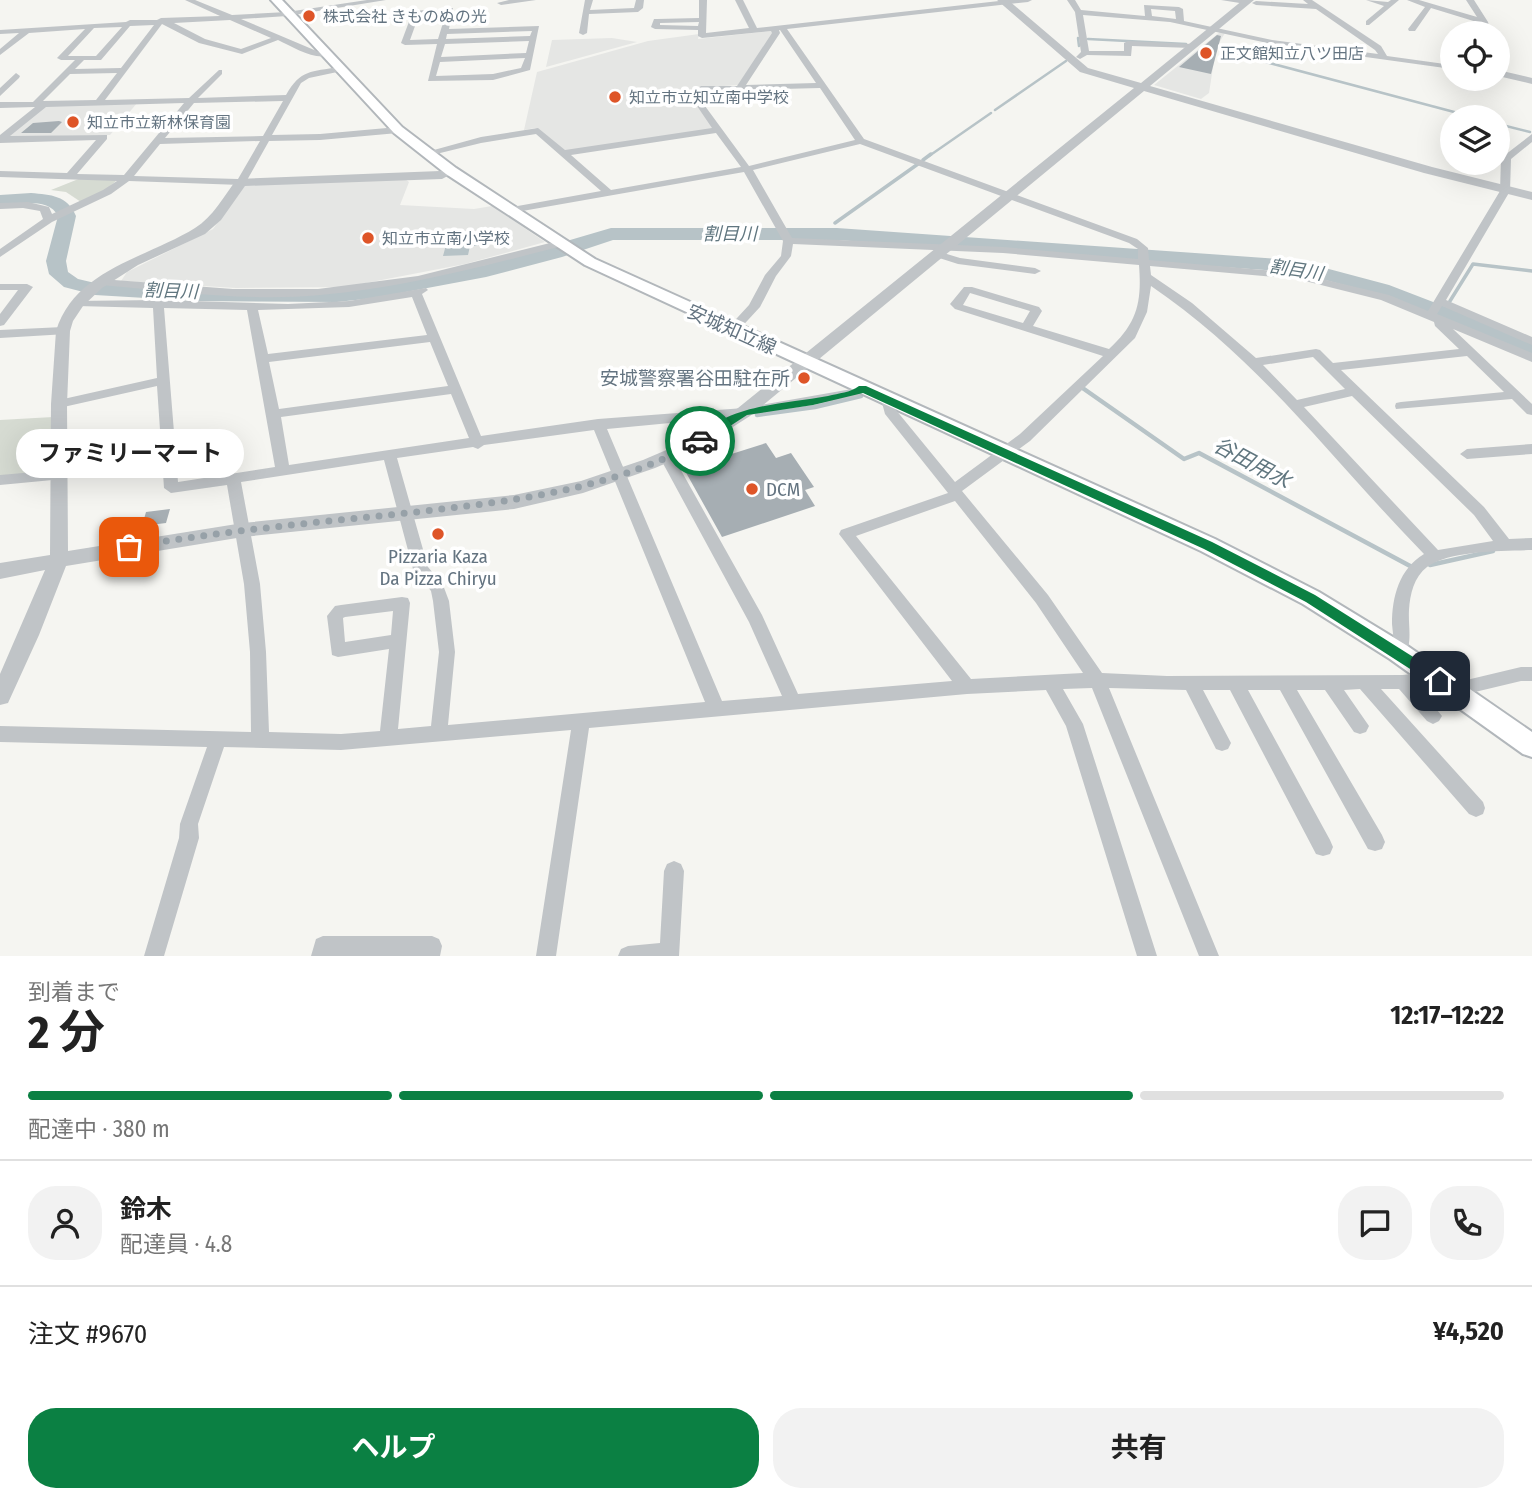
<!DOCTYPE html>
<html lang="ja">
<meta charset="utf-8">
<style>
body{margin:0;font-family:"Fira Sans Condensed","Noto Sans JP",sans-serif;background:#f2f2f2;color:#222;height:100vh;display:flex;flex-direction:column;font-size:26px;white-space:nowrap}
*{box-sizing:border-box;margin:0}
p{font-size:23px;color:#767676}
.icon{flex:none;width:38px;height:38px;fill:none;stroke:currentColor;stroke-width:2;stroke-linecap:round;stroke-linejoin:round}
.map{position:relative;height:956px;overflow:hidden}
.details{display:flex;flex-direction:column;background:#fff;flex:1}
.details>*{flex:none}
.fabs{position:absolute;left:1440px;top:21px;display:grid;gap:14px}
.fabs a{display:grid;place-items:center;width:70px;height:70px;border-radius:50%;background:#fff;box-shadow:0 7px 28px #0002;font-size:35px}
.pin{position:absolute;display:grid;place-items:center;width:60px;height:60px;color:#fff;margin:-30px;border-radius:14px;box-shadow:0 4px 10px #0006}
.courier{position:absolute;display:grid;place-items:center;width:70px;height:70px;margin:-35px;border:5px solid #0b8043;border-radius:50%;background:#fff;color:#222;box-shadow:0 2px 9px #0007}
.bubble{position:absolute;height:49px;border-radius:24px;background:#fff;box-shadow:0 7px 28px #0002;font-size:23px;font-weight:700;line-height:49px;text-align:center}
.headline em{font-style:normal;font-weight:700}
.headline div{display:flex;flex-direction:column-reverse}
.headline{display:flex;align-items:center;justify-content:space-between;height:119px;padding:0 28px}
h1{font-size:46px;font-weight:700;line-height:52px}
.bar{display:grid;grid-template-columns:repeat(4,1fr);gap:10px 7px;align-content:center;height:84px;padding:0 28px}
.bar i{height:9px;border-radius:5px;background:#e0e0e0}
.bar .on{background:#0b8043}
.bar p{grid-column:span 4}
.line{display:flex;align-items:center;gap:18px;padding:0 28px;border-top:2px solid #e0e0e0}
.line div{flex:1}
.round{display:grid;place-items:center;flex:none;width:74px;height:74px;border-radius:28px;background:#f2f2f2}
.button{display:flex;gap:14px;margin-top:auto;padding:14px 28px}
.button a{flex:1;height:80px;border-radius:28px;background:#0b8043;color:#fff;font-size:28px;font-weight:700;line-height:80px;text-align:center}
.button a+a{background:#f2f2f2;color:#222}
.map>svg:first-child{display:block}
.built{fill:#e5e6e4}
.green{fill:#d6dbd2}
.water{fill:#b7c3c7}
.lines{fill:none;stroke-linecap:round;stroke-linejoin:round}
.stream-far2{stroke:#b7c3c7;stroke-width:2.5}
.stream-far1{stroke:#b7c3c7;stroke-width:3.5}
.stream{stroke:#b7c3c7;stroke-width:4.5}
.river{fill:#b7c3c7;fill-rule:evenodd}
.building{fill:#a6aeb3}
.secondary-casing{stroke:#b2b7bb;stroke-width:4}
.minor{fill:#c0c4c7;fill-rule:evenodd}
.tertiary{fill:#c0c4c7;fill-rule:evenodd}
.secondary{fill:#fff;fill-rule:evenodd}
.route{fill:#0b8043}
.done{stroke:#97a1a8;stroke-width:7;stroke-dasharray:0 12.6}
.poi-dot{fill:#de5528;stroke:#fff;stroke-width:2.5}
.labels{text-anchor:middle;stroke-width:7;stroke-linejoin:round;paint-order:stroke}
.far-poi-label{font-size:16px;fill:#647481;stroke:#fff;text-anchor:start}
.far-water-label{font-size:18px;font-style:italic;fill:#60767f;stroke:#fff}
.street-label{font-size:19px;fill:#647481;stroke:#fff}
.poi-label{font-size:19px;fill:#647481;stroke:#fff;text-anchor:end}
.water-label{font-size:21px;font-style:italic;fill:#60767f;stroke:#fff}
</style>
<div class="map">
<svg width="1532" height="956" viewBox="0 0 1532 956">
<rect width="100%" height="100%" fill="#f5f5f1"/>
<path class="built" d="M771,31L774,32L738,85L697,88L698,107L714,129L565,151L535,128L524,130L537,72L648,41L699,34L698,39Z
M1220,32L1225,33L1216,48L1209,93L1201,99L1154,85Z
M612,38L637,42L546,67L552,40Z
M138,102L110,135L8,137L44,105Z
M405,179L409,182L400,205L474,209L492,206L545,242L465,264L345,287L236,288L121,281L127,272L213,229L246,184Z"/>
<path class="green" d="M81,178L114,179L116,181L103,192L81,202L66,192L51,190Z
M53,417L51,466L41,473L0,476V420Z"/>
<path class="water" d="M480,233L477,246H470L468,255L443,256L449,234Z"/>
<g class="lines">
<path class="stream-far2" d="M1078,38L1079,46
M1088,39L1186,44
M1228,52L1473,117
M995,110L1066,61
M1498,124L1530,132
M929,156L991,113"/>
<path class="stream-far1" d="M923,160L931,154
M835,223L918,164
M835,230L837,234
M1450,301L1473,264L1532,271"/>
<path class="stream" d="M1084,389L1184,459L1199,453L1412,567
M757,415L815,407L861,396
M676,422L717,419
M1430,565L1493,551"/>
<path class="river" d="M31,193C51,195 67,195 76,216L66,261L68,272L78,279L95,283L196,289L337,290L374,286L485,265L611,228H837L1295,260L1389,285L1532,340V355L1375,293L1294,272L837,240H613L562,257L486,277L374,298L337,302L196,301L95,295L64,287L49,274L46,261L58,216C49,197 18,204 0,205V195Z"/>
</g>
<path class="building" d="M1217,35L1221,36L1211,74L1179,67Z
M59,121L62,122L51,133H21L33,123Z
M766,443L776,458L791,453L814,487L805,490L815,506L722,537L684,469Z
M170,509L166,523L142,526L146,512Z"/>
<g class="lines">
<g class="secondary-casing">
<path id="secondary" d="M271,0H282L402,127L456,168L595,259L1215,539L1319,592L1406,645L1532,732V757L1523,754L1390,659L1303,604L1201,551L585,265L446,174L394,133Z"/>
</g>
<path class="minor" d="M185,0H195L232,15L287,12L367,0H386L287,16L241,19L319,52L329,53L330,55C315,61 293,47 278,40L242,54L199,43L162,24L105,100L189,98L219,70H222V74L198,98L286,95C301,69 311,72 339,67H342V71L309,78L301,83L272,135L320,134L398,127L403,130L398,133L320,140L269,141L246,182L241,185L129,181L111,194L52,222L0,257V249L43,219L40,211L23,208L0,209V203L28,202L49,207L52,214L103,190L117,181L0,177V171L67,173L96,140L0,143V135L35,107L0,108V102H33L75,60H61L57,58L85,29L29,33L0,55V49L19,33L0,34V30L126,22L130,20H157L161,18L220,16ZM230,20L271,38L241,49L205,39L174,23ZM154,25L121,68L75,69L84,60H101L130,26ZM122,27L96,56H68L94,28ZM117,73L96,100L43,101L70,74ZM283,101L263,136L165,138L194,103ZM184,103L124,175L77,174L107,139V135L10,136L46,107ZM260,141L238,179L134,176L160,144Z
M509,0H536L501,5L497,3Z
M585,0H593L590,10L634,8L636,0H644L643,8L638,12L589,14L587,33L583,35L579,33Z
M699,0H707L706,33L749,28L735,0H743L757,28L1008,0H1032L1028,2L787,29L864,139L1137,239L1148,248L1149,260L1297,273L1389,295L1428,311L1500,191L1501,158L1532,134V142L1511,159L1510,191L1446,300L1532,337V345L1442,306L1437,314L1532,353V362L1453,329L1532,404V415L1527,414L1512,399L1396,409L1395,406L1396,403L1401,402L1504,392L1467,356L1341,370L1484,507L1509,539L1532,538V550C1504,551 1450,550 1427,567C1414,577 1410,594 1409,610C1408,627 1413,643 1404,657L1398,659L1392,657L1390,652C1395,643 1393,635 1392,624C1392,597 1399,569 1424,554C1333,461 1259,359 1151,286L1147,312L1135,338L1030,441L962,491L1048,595L1102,673L1167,676L1403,675L1411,674L1426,665L1432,667L1434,672L1432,677L1418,687L1442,716L1439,721L1433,724L1427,721L1399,689H1381L1483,802L1485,808L1483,814L1476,817L1469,814L1360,689L1344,690L1369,726L1366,732L1360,734L1354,732L1325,690H1297L1382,835L1385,842L1382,849L1375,851L1368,849L1280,690H1248L1330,840L1333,847L1330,854L1323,856L1316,854L1230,690H1203L1231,743L1228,749L1222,751L1216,749L1186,690L1109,688L1219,956H1199L1092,688L1063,689L1083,724L1157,956H1137L1066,726L1046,690L967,694L589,728L556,956H536L571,730L341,750L224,747L198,824L199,838L164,956H144L179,838L180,824L207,747L0,742V726L251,732L250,652L244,584L227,485L171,493L164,488L157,386L59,408L53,404L59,400L157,378L153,308L77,306L73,305V301L158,300L288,304L349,301L426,288L428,290L422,294L481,436L598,419L744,408L852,389L863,384L868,385L869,388L856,397L744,416L607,429L722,701L782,696L749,622L659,456L666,451L673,456L762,615L798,694L952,681L839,534L841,530L948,493L885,414L881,399L887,395L892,396L896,410L955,482L1020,434L1103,356L955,309L950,304L964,287H972L1039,307L1042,311L1033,326L1109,349C1137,323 1142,303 1139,265L1003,253L793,244L791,256L776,276L760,307L736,333L732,334L726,330L749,305L765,275L781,256L783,241L744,172L511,213L507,212V208L601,191L536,134L481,143L428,156L423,153L481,137L538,128L565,150L712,128L697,106V89L701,86H737L772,33L771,31L702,38L698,36V30L655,29L651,27L654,19H657L699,18ZM699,22L698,26L660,25V23ZM779,30H780L816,83L746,85L780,33ZM820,88L855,140L749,166L705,106V91ZM716,133L741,167L611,190L571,155ZM860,144L1129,243L1138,249V259L1003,247L792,238L753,170ZM1150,266L1297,279L1381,300L1434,322L1435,326L1459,349L1333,363L1320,350L1316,349L1256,358L1192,303L1151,275ZM970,293L1030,311L1023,323L963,305ZM412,297L427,335L268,354L258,310L349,307ZM164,308L247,310L275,467L178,482ZM430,342L448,386L279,409L269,362ZM1313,357L1345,389L1297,400L1263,365ZM451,394L469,438L289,465L281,417ZM1352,396L1474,515L1493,541L1438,550L1304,407ZM594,430L705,702L448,725L455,652L449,601L443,585L428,567L397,458L473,447L478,449L484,445ZM384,460L413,569L431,591L433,601L439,652L431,726L398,729L410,603L408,598L402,597L341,605L335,606L327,616L332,655L338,657L389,649L380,731L341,734L269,732L266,652L260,584L241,482ZM955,501L1036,603L1083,673L971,679L856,536ZM393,611L391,635L345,642L343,618L345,617Z
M1067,0H1075L1081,10L1145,16L1144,5L1179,7L1183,9L1184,21L1272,40L1378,54L1375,50L1316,9L1256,5L1252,3L1256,1L1308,4L1303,0H1312L1381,46L1387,56L1452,65V69L1272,44L1170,22L1083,15L1089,51H1124V43L1128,41L1192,44L1196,46L1192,48L1132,46L1131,56L1087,55L1080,59L1076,57L1081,52L1075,12ZM1151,9L1175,11L1176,19L1152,16Z
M1221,0H1247L1250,2L1246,4Z
M1366,0L1388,2L1391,0H1399L1369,25H1366V21L1384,6Z
M1407,0H1419L1477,17L1466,0H1474L1488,22L1491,33H1483L1480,23L1431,8L1415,31H1409L1408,29L1425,7Z
M453,8L449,29L539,26L530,70L493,80L428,81L437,44L405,45L401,43L413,11ZM446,13L438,39L410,40L419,15ZM532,31L530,36L446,39L447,34ZM529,41L526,53L441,57L445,44ZM525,58L521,68L493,74L436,76L440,62Z
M1498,70L1532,78V84L1498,76Z
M16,73L20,76L19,78L0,96V88Z
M562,240L567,243L566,245C484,266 404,288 320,295C248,302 173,291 101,285L95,282L101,279L233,289H318L418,276Z
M937,251L960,258L1035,268L1041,271L1035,274L958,264L933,256V252Z
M0,284H27L33,287L4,325L0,326V314L18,290H0Z
M63,327L69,331L67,334L0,338V330Z
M1532,444V454L1467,459L1460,454L1467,449Z
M58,470L65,475L63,479L0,485V475Z
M1521,667H1532V681H1521L1454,697L1448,695L1446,690L1448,685L1454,683Z
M674,861L681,864L684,871L679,956H618L621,949L628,946L660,943L664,871L667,864Z
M323,936H432L439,939L442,946L440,956H311L316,939Z"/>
<path class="tertiary" d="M997,0H1008L1088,68L1141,83L1243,0H1254L1150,86L1432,167L1532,192V200L1424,173L1144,91L750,416L697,450L655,468L583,493L514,509L243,537L66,566L39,635L8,703L0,705V674L45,570L0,579V563L50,555L51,404L56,331C75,269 147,258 195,228C213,217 224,196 237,179L440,171L451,167L457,171L442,179L245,186L221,220L205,234L138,265L102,288L83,306L73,321L70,331L67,404L68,551L243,523L514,495L581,481L643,460L685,442L738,408L1134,88L1080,72Z"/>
<use href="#secondary" class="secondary"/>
</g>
<path class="route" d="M859,386H866L1212,542L1315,595L1445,677V685H1435L1306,602L1204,549L863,393L813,405L747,415L704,443L700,444L694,441C729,403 781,405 828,396C839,393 850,393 859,386Z"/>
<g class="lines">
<path class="done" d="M129,547C218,532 308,523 398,514C503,502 606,493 700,441"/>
</g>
<g class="poi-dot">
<circle cx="309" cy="16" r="7"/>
<circle cx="1206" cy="53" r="7"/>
<circle cx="615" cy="97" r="7"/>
<circle cx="73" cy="122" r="7"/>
<circle cx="368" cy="238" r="7"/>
<circle cx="804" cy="378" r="7"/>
<circle cx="752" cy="489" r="7"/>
<circle cx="438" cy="534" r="7"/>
</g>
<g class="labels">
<g class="far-poi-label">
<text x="323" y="22">株式会社 きものぬの光</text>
<text x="1220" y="59">正文館知立八ツ田店</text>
<text x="629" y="103">知立市立知立南中学校</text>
<text x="87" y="128">知立市立新林保育園</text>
<text x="382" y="244">知立市立南小学校</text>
</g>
<g class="far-water-label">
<text x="730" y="240">割目川</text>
<text transform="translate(1296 270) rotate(9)" y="6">割目川</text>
<text transform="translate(171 291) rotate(2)" y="6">割目川</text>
</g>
<g class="street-label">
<text transform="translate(732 329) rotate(24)" y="7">安城知立線</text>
</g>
<g class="poi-label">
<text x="790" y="385">安城警察署谷田駐在所</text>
<text x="766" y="496" text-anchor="start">DCM</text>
<text x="438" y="563" text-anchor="middle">Pizzaria Kaza<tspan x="438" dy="22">Da Pizza Chiryu</tspan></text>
</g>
<g class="water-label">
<text transform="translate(1252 463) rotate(28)" y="7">谷田用水</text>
</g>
</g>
</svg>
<div class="fabs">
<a><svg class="icon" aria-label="locate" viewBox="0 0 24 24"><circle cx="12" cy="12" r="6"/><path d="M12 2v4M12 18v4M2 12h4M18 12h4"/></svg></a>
<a><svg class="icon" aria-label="layers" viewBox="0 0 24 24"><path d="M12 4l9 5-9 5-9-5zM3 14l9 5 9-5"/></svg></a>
</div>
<div class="pin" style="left:129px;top:547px;background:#ea580c"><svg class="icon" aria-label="bag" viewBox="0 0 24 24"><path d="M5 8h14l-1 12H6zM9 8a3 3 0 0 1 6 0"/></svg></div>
<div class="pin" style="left:1440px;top:681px;background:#1f2937"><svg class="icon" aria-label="home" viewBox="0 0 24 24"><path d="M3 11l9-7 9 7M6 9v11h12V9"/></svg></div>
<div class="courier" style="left:700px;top:441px"><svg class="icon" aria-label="car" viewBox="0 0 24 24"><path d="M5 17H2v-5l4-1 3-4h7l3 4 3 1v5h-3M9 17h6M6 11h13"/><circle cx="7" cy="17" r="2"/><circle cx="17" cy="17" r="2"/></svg></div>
<div class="bubble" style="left:16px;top:429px;width:228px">ファミリーマート</div>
</div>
<section class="details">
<div class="headline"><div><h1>2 分</h1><p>到着まで</p></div><em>12:17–12:22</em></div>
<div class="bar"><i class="on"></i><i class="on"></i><i class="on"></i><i></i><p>配達中 · 380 m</p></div>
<div class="line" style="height:126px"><a class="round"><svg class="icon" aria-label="person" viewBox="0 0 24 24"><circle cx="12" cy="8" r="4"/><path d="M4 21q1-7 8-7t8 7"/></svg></a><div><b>鈴木</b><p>配達員 · 4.8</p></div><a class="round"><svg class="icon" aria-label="chat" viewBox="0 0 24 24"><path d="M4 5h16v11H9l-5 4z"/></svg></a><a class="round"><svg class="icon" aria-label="phone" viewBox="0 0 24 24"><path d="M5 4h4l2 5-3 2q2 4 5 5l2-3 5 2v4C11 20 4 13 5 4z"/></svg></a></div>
<div class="line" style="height:91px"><div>注文 #9670</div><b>¥4,520</b></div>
<div class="button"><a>ヘルプ</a><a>共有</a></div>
</section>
